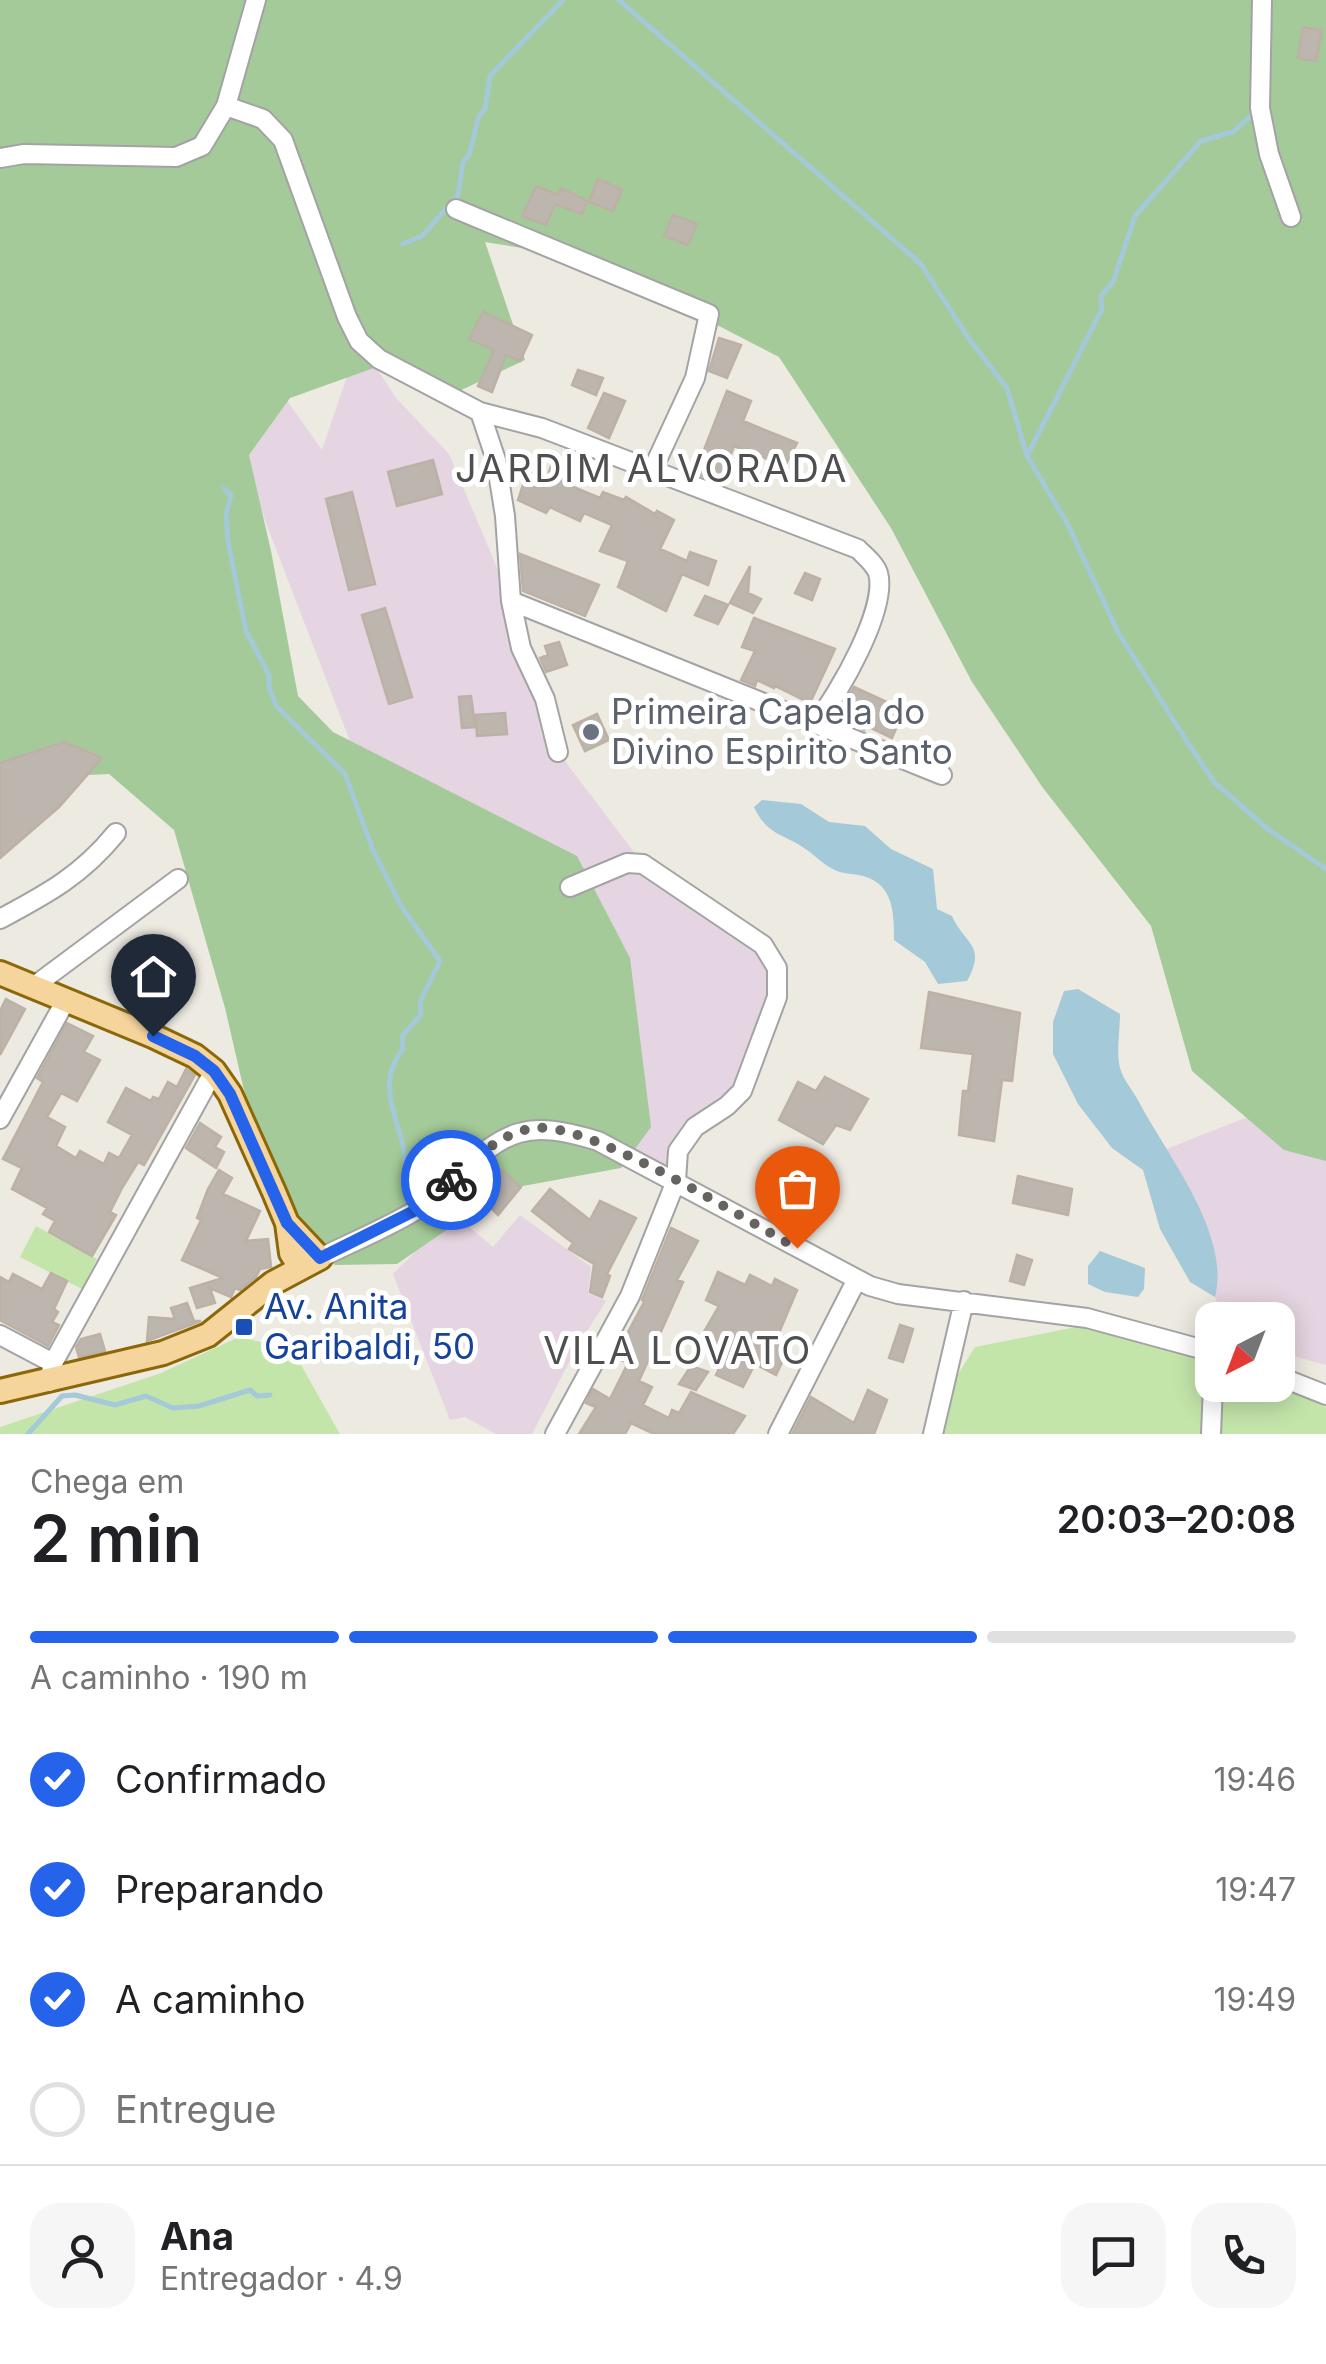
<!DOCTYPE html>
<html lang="pt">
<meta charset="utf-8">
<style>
body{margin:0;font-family:Inter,sans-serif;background:#f6f6f6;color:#202124;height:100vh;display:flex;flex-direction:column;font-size:38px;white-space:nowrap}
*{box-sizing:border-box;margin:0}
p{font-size:32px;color:#757577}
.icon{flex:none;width:55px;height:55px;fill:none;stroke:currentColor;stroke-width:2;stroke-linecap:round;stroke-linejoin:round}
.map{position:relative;height:1434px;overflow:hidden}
.sheet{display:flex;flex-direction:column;background:#fff;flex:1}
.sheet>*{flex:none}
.needle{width:65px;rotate:222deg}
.controls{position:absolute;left:1195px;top:1302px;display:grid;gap:20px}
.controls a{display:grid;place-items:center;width:100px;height:100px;border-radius:20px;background:#fff;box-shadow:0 5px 25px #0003;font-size:50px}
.pin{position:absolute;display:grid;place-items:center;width:85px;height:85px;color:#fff;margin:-102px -42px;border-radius:50% 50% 50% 0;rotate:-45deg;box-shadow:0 0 10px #0007}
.pin .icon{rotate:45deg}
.courier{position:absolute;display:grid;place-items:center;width:100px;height:100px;margin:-50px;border:8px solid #2563eb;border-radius:50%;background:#fff;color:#222;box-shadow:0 2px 12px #0007}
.summary em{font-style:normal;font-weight:600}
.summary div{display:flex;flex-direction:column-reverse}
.summary{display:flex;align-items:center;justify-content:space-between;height:170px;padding:0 30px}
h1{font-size:65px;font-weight:600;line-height:75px}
.bar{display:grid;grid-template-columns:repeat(4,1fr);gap:15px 10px;align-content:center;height:120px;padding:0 30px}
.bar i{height:12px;border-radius:8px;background:#e0e0e0}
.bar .current{background:#2563eb}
.bar p{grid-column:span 4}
.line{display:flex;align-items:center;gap:25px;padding:0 30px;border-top:2px solid #e0e0e0}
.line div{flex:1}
.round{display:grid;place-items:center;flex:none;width:105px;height:105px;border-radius:30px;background:#f6f6f6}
ol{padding:0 30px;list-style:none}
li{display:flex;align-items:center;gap:30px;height:110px}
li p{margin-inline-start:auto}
li .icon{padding:10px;border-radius:50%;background:#2563eb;color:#fff;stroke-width:4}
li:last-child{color:#757577}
li i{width:55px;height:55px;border:5px solid #e0e0e0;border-radius:50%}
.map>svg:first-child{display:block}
.industrial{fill:#e5d4e1}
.grass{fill:#c3e5aa}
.forest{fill:#a4ca99}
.water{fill:#a4c9d8}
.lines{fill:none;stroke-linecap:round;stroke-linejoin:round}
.stream{stroke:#a4c9d8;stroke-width:5}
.building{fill:#bdb6af;stroke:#bdb1a5;stroke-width:2.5}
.minor-casing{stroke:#a3a3a3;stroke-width:22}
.major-casing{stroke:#8b6708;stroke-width:28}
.minor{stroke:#fff;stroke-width:18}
.major{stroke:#f6d59d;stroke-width:22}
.done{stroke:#656461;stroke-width:10;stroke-dasharray:0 18}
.route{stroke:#2563eb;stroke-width:12}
.worship-dot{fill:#6b7280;stroke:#fff;stroke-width:4}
.transit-dot{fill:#1a4fb4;stroke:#fff;stroke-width:4}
.labels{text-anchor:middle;stroke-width:10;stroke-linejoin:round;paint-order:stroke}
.worship-label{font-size:35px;fill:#5b616d;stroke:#fff;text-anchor:start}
.transit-label{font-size:35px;fill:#164399;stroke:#fff;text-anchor:start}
.neighbourhood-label{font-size:38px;letter-spacing:2.5px;fill:#4f4f4f;stroke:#fff}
</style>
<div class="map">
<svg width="1326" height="1434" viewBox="0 0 1326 1434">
<rect width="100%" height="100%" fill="#edeae2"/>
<path class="industrial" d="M359,341L396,398L449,454L511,601L558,752L643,864L763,945L777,968L742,1091L695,1127L676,1181L536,1128L422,928L266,523L228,402L278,388L322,450Z
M1298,1097L1326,1125V1365L1278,1352V1320H1224L1215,1297L1212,1239L1164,1150Z
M453,1213L493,1247L520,1215L591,1267L588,1293L606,1301L577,1347L532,1434H496L465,1417L450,1420L393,1274Z"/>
<path class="grass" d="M36,1226L97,1259L82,1289L20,1257Z
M1076,1327L1212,1356V1385H1278V1382L1326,1407V1434H921L975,1347Z
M239,1337L292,1349L340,1434H0V1427L161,1373Z"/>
<path class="forest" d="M0,0H1326V1161L1284,1150L1192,1071L1151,926L1043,788L972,682L891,528L779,357L589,259L485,242L525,360L453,394L399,359L290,398L249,455L271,551L298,696L333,732L577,856L630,958L651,1127L621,1168L506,1189L397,1264L335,1265L270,1203L225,1008L174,830L109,774L0,779Z"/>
<path class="water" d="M762,800L801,804L829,822L865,826L891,849L933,869L937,909L952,916C965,945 987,945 967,981L938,984L925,962L894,940C894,914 894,884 863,876C856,874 847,874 840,872C827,868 818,858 807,850C785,834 767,836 754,807Z
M1078,989L1120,1014C1120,1030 1116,1052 1120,1068C1123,1079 1133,1091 1139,1102C1168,1157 1231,1234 1215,1297L1190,1282L1160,1229L1143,1170L1112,1148L1078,1104L1053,1054V1022L1064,991Z
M1100,1251L1145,1268L1144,1289L1138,1297L1105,1292L1088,1284V1266Z"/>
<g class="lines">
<path class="stream" d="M619,0L921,264L969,339L1007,388L1027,456L1067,523L1118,632L1186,740L1214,782L1269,830L1326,869
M403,244L422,236L458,195L463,162L469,155L479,116L485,109L490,76L563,0
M1027,456L1102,309L1101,296L1113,282L1135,216L1201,141L1233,132L1254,113
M224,489L231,495L226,515L228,541L246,631L269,675V688L277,707L345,774L373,850L401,906L440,961L420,1002L421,1015L402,1036L403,1049C377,1080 395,1113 403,1145C406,1158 405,1172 405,1185
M28,1434L62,1396L75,1395L115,1405L146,1396L173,1408L199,1406L250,1390L257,1396L270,1395"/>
</g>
<path class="building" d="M1303,27L1322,30L1316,61L1298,58Z
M598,179L622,190L613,211L589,202Z
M536,186L558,195L561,188L587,201L582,214L555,204L546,225L522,216Z
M673,215L697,224L688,245L664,236Z
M483,312L532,335L520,361L506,355L492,392L478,386L494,350L469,339Z
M719,338L741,345L727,378L709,371Z
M578,370L603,378L596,395L572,385Z
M727,391L751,401L743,421L797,443L785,466L734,446L720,483L695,473Z
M604,393L625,401L609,438L588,428Z
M433,460L442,494L397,506L388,472Z
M552,463L573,469L566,484L600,498L603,492L624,500L626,497L655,514L657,511L674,520L660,549L687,561L690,552L716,561L708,585L682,574L666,611L618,587L628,561L600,551L612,525L584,513L580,521L550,507L546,513L518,500L525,479L544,487Z
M352,492L375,584L349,590L326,499Z
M520,554L599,585L585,616L523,591Z
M750,566L748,593L761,599L753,613L730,603Z
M805,573L820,579L812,600L795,593Z
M705,596L728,605L718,624L695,615Z
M385,608L412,697L389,704L362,615Z
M754,618L835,649L810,703L775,686L774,688L757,680L755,686L741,680L755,651L742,647Z
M559,642L567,665L546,672L540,658L548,655L545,646Z
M854,687L904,710L892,738L865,725L864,730L835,718Z
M471,696L475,727L462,728L459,697Z
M505,713L507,734L477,736L476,715Z
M597,714L609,740L585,751L573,725Z
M64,742L102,758L59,807L0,858V763Z
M929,992L1020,1013L1012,1081L1002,1080L994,1141L959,1135L963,1091H968L973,1054L921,1048Z
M6,999L25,1009L0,1055V1011Z
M67,1023L93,1036L84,1052L100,1060L77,1101L61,1093L47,1117L65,1127L56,1146L76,1158L80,1151L104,1164L109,1153L119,1158L132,1135L108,1122L126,1088L151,1101L153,1097L159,1099L168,1082L177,1087L186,1069L195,1075L144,1165L138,1162L122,1188L110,1212L116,1215L92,1256L49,1232L55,1221L43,1214L47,1208L12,1189L22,1168L3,1159L43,1082L37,1078Z
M825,1077L868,1099L850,1130L836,1125L823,1144L779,1120L798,1082L816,1091Z
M200,1123L221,1137L215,1147L224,1152L216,1168L186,1148Z
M495,1164L521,1187L498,1215L472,1187Z
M219,1170L232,1178L223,1194L260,1211L246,1241L268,1239L271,1267L260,1269L256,1277L240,1290L235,1288L231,1297L210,1288L215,1303L197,1308L190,1288L223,1278L182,1260L201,1220L197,1218L208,1189Z
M1018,1176L1072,1189L1068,1215L1013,1203Z
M550,1189L590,1220L600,1201L636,1218L607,1274L610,1276L602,1297L590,1292L594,1264L569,1249L573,1243L532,1211Z
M671,1228L698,1241L677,1280L683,1282L639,1381L652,1387L643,1405L669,1418L672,1410L679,1413L691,1392L745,1416L733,1434H654L631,1423L625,1434H579L596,1407L586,1403L593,1389L610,1399L628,1363L615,1357L644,1302L642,1300Z
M1017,1255L1032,1260L1024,1285L1010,1281Z
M718,1272L745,1285L750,1275L772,1286L775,1279L797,1290L776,1340L789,1347L776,1375L755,1364L743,1387L716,1375L728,1351L701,1337L719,1306L706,1300Z
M51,1273L67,1281L54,1309L58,1312L52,1322L59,1325L48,1346L0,1320V1277L9,1282L13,1274L42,1289Z
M187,1303L194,1321H201L147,1341L149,1317L175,1319L171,1308Z
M900,1325L913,1329L903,1362L889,1358Z
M100,1334L105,1351L79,1357L76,1347L81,1339Z
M691,1366L708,1372L696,1390L679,1384Z
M868,1390L887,1400L874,1434H792L811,1397L854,1423Z"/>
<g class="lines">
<g class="minor-casing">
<path id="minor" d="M1262,0L1260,108L1269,154L1291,217
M226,106L263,119L283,140L347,317L359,341L379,359L480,412L542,428L858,549C865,556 875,564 878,573C888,608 839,694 816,722
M0,158L24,154L176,157L202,146L226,106L256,0
M456,209L709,314L695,378L652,471
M480,412L496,460L505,516L511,601L521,648L545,699L558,752
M511,601L942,775
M0,919C47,894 82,875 116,833
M33,987L178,879
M0,1119L66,1000
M320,1258C352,1242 387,1228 418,1209C430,1201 441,1189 453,1179C507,1129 526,1119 598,1141L870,1286L898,1294L1087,1318L1212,1352
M0,1335L53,1363
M1278,1376L1326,1395
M49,1382L53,1363L214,1071
M555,1434L630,1296L676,1181L678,1151L695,1127L727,1106L742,1091L777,997V968L763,945L643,864L627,863L570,887
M778,1434L856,1281
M933,1434L964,1301
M1211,1434L1213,1385"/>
</g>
<g class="major-casing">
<path id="major" d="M0,973L153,1036L195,1056L214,1071L230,1094L274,1192L287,1223L291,1253L300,1267
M0,1391L163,1353L208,1335L273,1283L320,1258L287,1223"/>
</g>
<use href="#minor" class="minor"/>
<use href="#major" class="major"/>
</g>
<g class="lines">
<path class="done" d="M451,1180C475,1158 501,1133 534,1128C589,1121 744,1219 797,1248"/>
<path class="route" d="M153,1036L195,1056L214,1071L230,1094L287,1223L320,1258L420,1208L451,1180"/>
</g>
<circle class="worship-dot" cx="591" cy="732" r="10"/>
<rect class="transit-dot" x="234" y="1317" width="20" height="20" rx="5"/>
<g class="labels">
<g class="worship-label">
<text x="611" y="724">Primeira Capela do<tspan x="611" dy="40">Divino Espirito Santo</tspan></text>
</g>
<g class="transit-label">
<text x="264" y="1319">Av. Anita<tspan x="264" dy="40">Garibaldi, 50</tspan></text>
</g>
<g class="neighbourhood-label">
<text x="652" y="482">JARDIM ALVORADA</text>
<text x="678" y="1364">VILA LOVATO</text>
</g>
</g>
</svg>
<div class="controls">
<a><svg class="needle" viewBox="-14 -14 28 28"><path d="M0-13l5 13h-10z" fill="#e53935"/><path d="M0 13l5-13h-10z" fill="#757577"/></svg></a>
</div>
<div class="pin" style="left:797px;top:1248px;background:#ea580c"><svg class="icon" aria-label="bag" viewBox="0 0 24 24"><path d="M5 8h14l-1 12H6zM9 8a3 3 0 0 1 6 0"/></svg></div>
<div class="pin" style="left:153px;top:1036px;background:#1f2937"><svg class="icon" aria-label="home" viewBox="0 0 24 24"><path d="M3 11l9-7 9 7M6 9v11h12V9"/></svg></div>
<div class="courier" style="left:451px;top:1180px"><svg class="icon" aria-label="bike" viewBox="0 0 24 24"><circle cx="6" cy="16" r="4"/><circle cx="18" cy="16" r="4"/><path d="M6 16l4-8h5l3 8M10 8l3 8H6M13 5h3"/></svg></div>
</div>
<section class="sheet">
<div class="summary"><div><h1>2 min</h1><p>Chega em</p></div><em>20:03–20:08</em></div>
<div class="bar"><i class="current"></i><i class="current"></i><i class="current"></i><i></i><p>A caminho · 190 m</p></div>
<ol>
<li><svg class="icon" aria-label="check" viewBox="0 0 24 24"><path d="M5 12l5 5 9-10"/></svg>Confirmado<p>19:46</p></li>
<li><svg class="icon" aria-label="check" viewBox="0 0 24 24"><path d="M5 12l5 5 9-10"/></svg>Preparando<p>19:47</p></li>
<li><svg class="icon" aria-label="check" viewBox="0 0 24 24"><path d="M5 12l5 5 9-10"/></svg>A caminho<p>19:49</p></li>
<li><i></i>Entregue</li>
</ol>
<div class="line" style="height:180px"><a class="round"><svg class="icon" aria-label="person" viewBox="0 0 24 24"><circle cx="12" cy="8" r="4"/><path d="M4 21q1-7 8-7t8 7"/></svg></a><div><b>Ana</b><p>Entregador · 4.9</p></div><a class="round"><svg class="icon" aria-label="chat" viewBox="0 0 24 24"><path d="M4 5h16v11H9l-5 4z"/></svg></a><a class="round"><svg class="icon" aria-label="phone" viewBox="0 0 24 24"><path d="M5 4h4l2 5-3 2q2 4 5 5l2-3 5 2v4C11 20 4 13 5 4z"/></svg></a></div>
</section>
